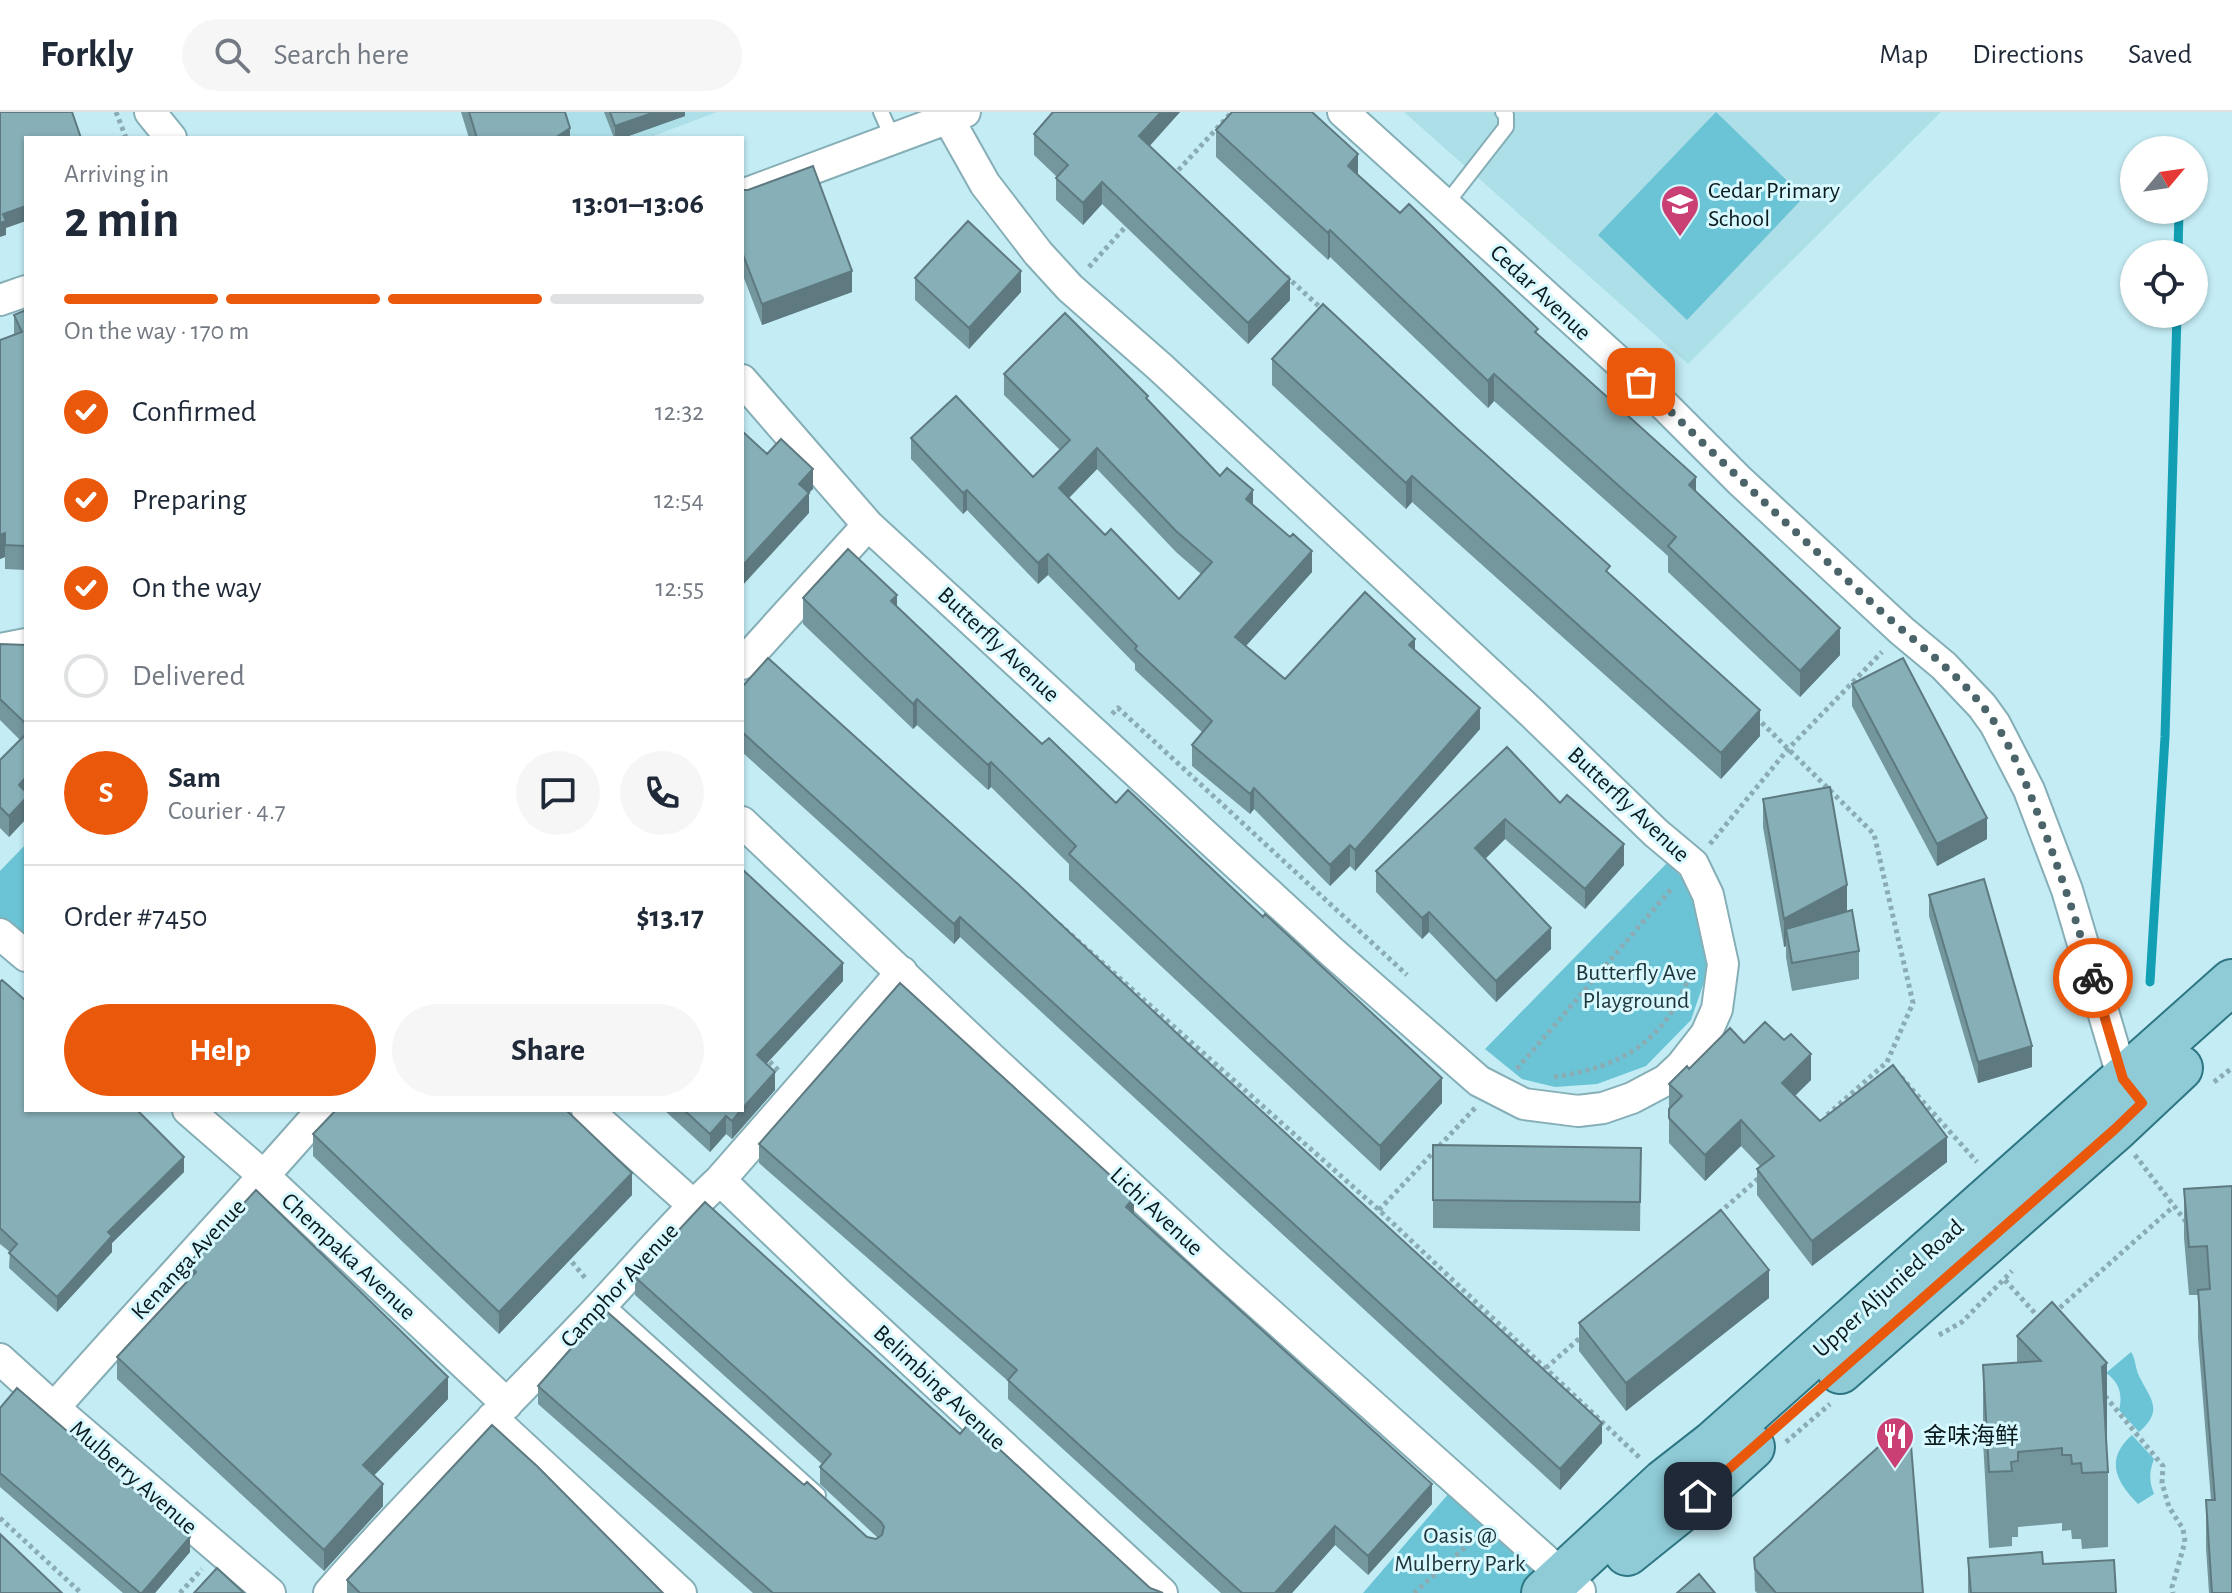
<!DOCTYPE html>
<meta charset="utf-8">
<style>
body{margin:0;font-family:"Alegreya Sans","Noto Sans SC",sans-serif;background:#f6f6f7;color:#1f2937;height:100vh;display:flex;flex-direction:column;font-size:30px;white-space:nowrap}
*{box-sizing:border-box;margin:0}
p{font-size:26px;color:#747a83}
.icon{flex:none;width:44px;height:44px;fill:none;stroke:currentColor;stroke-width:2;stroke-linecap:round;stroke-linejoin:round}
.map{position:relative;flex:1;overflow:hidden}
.side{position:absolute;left:24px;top:24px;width:720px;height:976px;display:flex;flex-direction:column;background:#fff;border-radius:0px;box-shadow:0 2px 6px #0004}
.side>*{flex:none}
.needle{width:52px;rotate:61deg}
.controls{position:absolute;left:2120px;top:24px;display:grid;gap:16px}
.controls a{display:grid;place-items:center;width:88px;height:88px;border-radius:50%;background:#fff;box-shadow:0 2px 6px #0004;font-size:40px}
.pin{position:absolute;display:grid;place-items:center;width:68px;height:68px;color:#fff;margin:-34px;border-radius:16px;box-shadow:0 4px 12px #0006}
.courier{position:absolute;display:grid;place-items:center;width:80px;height:80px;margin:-40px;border:6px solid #ea580c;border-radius:50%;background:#fff;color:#222;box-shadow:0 2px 10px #0007}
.headline em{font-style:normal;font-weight:700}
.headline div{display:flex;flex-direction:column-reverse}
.headline{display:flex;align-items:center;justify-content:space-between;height:136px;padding:0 40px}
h1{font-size:52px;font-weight:700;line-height:60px}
.bar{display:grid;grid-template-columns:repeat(4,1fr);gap:12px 8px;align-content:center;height:96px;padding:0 40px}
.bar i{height:10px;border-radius:6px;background:#e0e1e3}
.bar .current{background:#ea580c}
.bar p{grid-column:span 4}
.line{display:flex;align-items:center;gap:20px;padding:0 40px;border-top:2px solid #e0e1e3}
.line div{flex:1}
.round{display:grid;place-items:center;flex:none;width:84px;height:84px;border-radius:42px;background:#f6f6f7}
ol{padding:0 40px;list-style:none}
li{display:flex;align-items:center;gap:24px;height:88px}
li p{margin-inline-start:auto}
li .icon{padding:8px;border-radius:50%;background:#ea580c;color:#fff;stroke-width:4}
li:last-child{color:#747a83}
li i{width:44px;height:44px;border:4px solid #e0e1e3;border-radius:50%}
.button{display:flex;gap:16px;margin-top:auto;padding:16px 40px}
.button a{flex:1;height:92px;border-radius:48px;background:#ea580c;color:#fff;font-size:32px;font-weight:700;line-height:92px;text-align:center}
.button a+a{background:#f6f6f7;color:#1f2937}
header{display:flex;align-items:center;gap:48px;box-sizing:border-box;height:112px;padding:0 40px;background:#fff;border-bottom:2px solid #e0e1e3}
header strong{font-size:38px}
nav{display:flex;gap:44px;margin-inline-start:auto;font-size:28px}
.search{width:560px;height:72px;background:#f6f6f7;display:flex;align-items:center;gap:20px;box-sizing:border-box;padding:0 28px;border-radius:44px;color:#747a83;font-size:30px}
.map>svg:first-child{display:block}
.built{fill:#addfe9}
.green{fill:#6bc4d5}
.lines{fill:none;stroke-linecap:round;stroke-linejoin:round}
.stream{stroke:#129fb4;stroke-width:9}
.service-casing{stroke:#86aeb6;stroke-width:18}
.minor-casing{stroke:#86aeb6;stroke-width:34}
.primary-casing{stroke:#2e7683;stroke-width:48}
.path{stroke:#8bacb4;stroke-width:5;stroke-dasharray:4 4;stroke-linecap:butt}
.service{stroke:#fff;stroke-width:14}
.minor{stroke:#fff;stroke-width:30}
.primary{stroke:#8ecbd6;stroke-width:44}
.wall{fill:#74969d;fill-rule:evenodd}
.shaded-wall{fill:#5e7a80}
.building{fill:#87afb7;stroke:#5e7a80;stroke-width:2;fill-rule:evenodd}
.done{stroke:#4b6469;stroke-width:8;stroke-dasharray:0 14.4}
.route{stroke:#ea580c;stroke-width:10}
.labels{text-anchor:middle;stroke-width:6;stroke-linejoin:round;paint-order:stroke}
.poi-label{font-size:24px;fill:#0a1a1d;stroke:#d7f8ff;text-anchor:start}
.street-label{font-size:24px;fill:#0a1a1d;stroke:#d7f8ff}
.park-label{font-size:24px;fill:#1f3438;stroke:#d7f8ff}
</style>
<header>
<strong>Forkly</strong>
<div class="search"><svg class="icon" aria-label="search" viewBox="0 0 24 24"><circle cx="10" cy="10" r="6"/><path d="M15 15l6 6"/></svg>Search here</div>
<nav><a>Map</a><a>Directions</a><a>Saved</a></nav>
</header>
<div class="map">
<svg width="2232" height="1481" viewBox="0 0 2232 1481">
<rect width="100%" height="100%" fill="#c3ecf5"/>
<path class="built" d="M562,0H717L648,26H571Z
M1404,0H1941L1688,252Z"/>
<path class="green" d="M1716,0L1804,85L1687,208L1598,123Z
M26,732V831L0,808V759Z
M1669,749L1694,783L1707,842L1705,867L1691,908L1646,954L1597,972L1555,975L1522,967L1485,937Z
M2131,1240C2136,1247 2135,1256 2139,1264C2151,1288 2164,1298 2139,1320L2119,1298C2123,1282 2119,1270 2106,1261Z
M2132,1323L2154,1347C2149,1360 2149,1369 2154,1382L2138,1392C2115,1369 2105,1347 2132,1323Z
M1456,1373L1548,1458L1523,1481H1363Z"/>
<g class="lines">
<path class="stream" d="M2178,142L2179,98
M2150,870L2165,625L2177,202"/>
<g class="service-casing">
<path id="service" d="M881,0L893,27
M1446,92L1506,15V3L1503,0
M605,1191L818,1383"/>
</g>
<g class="minor-casing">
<path id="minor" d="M150,0L171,26
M1343,0L1641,270L1740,369L1902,519L1944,554L1982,594L1995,612L2029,678L2067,778L2123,967L2133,979
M742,83L965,0
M0,188L26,179
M742,268L868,413L1332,840L1479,969L1524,992L1578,999L1603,996L1632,986L1666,968L1681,954L1706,922L1717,897L1723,852L1708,783L1693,752L1656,721L1532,601L1160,255L1070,176L1038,141L985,72L949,8
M0,537L26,532
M742,552L868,413
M742,710L992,947L1213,1151L1580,1479
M0,822L26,844
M188,998L265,1065L507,1292
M587,998L693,1093
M720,1068L839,1182L1162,1481
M0,1247L54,1296L270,1481
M54,1296C142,1196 234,1099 322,998
M492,1306L681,1481
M329,1481C408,1390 494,1306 577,1219C626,1169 669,1115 720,1068L902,860"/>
</g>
<g class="primary-casing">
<path id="primary" d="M1840,1259L2115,1017L2180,956
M1627,1441L1698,1384L1752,1335
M1544,1481L1664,1370L1714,1331L2232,870"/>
</g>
<path class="path" d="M116,0L126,26
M1173,64L1232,0
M1089,155L1128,112
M1286,164L1323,198
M1112,602L1118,596L1407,863
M1756,605L1874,722L1913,891L1887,950L1826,1004
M1710,732L1789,636L1882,540
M1059,812L1379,1098L1641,1347
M764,944L780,960
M1517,957L1672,776
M1554,965C1622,955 1666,929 1690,862
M1901,965L1977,1050
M2214,970L2232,956
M2135,1043L2187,1111
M1379,1098L1475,996
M1719,1101L1760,1065
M567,1144L586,1167
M2005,1168L2042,1209
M2054,1201L2173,1095
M1939,1223L1962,1210L2012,1159
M1546,1256L1581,1225
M2105,1284L2163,1354L2162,1371L2169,1395L2183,1417L2185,1430L2172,1475L2173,1481
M1786,1330L1830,1292
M0,1406L81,1481
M180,1481L202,1457
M1414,1481L1479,1423"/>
<use href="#service" class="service"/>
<use href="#minor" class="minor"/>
<use href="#primary" class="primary"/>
</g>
<path class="wall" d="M461,0H565L570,26H469Z
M604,0H685V4L623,26H614Z
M1053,0H1180L1149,34L1290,188L1248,232L1102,92L1083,113L1056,88V66L1057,65L1034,43V22Z
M1216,18L1358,63L1538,223L1696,380L1840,543L1800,585L1668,460V444L1494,289L1488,296L1330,145L1328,148L1216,45Z
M742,78L852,180L762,213L742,161Z
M915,166L1021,180L969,237L915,188Z
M26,198V458L5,457V445L0,447V228L14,222V203Z
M1272,247L1456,316L1610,462L1760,624L1721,667L1412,390L1406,397L1272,273Z
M1004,262L1148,289L1220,364L1253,393L1312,460L1246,534L1285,567L1415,539L1480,617L1355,759L1350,754L1330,774L1254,697L1250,702L1192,654V633L1202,620L1135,558V552L1048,463L1038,472L967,398L963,402L911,347V326L1033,365L1060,338L1004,283ZM1097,357L1176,440L1201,462L1179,487L1105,423L1069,386Z
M803,486L897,494L1042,632L1116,691L1442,991L1380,1059L1069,768V752L991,675L988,678L917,613L913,617L803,512Z
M0,532L26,533V707L9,725L0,716V648L20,628L0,608Z
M1852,572L1987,727L1937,754L1852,594Z
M742,575L1602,1331L1560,1378L960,825L954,832L742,640Z
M1507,635L1560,691L1624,753L1585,797L1505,727L1485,747L1551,837L1496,890L1429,820L1422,827L1376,780V759Z
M1763,687L1847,799L1859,839V867L1792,879L1786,845V834L1784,835L1763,715Z
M742,757L843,869L766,952L775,978L732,1027L726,1022L710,1040L664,998H742Z
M1929,783L2032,955L1978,971L1929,804Z
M0,870L26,998L184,1060L112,1131V1140L57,1200L9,1156L10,1140L0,1132Z
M1689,957L1811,968L1795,984L1820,1009L1947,1050L1812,1154L1757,1083V1057L1760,1054L1741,1034L1705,1069L1669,1031V972Z
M313,1022L632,1083L499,1222L313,1044Z
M759,1032L1134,1102L1432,1392L1368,1463L1335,1433L1292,1481H1221L1008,1287V1269L759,1051Z
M1433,1033L1641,1036L1640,1119L1433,1116Z
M2232,1074V1481H2209L2206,1436V1388H2211L2198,1226V1183H2189L2184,1126V1077Z
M188,1152L448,1287L374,1363L383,1394L324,1459L117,1267V1245L188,1168Z
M635,1165L960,1322L1150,1476L1163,1481H753L538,1292V1274L804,1373L867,1425L876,1427L878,1426L820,1372V1355L822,1352L635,1183Z
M1769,1186L1626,1299L1579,1239V1211Z
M2052,1190L2107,1326L2106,1327L2108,1360V1435L2082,1437L2081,1427H2072L2071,1418L2062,1419V1411L2018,1415V1425H2012V1434L1989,1436L1983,1329V1253L2017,1251V1224Z
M0,1296L190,1440L155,1481H123L0,1375Z
M1754,1446L1923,1481H1757L1755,1479Z
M1968,1446L2043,1452L2116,1481H1968Z
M347,1468L663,1481H347Z"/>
<path class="shaded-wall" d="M655,0H685V4L623,26H615V14Z
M1161,0H1180L1139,46V24Z
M570,16V26H555Z
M1358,42V69L1348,54Z
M1102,70V92L1083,113V91Z
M26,94V109L6,116V123L0,125V111L3,102Z
M1330,118V145L1328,148V121Z
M852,159V180L762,213V192Z
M1021,159V180L969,237V216Z
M1290,167V188L1248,232V211Z
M1494,262V289L1488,296V269Z
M1097,336V357L1059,396V376Z
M813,357V377L809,381V401L742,474V454L799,372Z
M1412,364V390L1406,397V371Z
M1696,365V392L1689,373Z
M967,378V398L963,402V381Z
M1253,378V399L1246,387Z
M5,421V445L0,447V423Z
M1312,439V460L1235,546V525Z
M1048,442V463L1038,472V451Z
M897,483V508L891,489Z
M1840,516V543L1800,585V559Z
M1415,527V548L1409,533Z
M917,587V613L913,617V592Z
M1480,596V617L1355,759V738Z
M1760,598V624L1721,667V641Z
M991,650V675L988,678V653Z
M26,665V707L9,725V704L19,673Z
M1254,676V697L1250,702V682Z
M1987,706V727L1937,754V732Z
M1505,707V727L1475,757V736Z
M1624,732V753L1585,797V777Z
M1350,733V754L1330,774V753Z
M1847,773V801L1786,817V834L1784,835V807Z
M1429,800V820L1422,827V806Z
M960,805V825L954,832V812Z
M1551,816V837L1496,890V869Z
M843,851V869L757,962V943Z
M2032,934V955L1978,971V950Z
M1811,942V968L1782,996V971Z
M775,960V978L732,1027V1009Z
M1442,966V991L1380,1059V1034Z
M726,1004V1022L710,1040V1022Z
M1741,1008V1034L1705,1069V1043Z
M1947,1025V1050L1812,1154V1129Z
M184,1045V1060L112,1131V1140L57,1200V1185L108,1120Z
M632,1061V1083L499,1222V1200Z
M1134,1085V1105L1126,1095Z
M1769,1158V1186L1626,1299V1271Z
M2107,1251V1326L2102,1331V1255Z
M448,1265V1287L363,1375V1353Z
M1602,1311V1331L1560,1378V1357Z
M383,1372V1394L324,1459V1438Z
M1432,1372V1392L1368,1463V1444Z
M1335,1414V1433L1292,1481H1275Z
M190,1425V1440L155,1481H142Z"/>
<path class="building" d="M0,0H72L81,26H26V94L3,102L6,109L0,111Z
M469,0H565L570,16L555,26H477Z
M610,0H655L615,14Z
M1053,0H1161L1139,24L1290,167L1248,211L1102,70L1083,91L1056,66L1068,53L1034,22Z
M1232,0H1312L1358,42L1348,54L1400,101L1409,92L1538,217L1535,220L1696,365L1689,373L1840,516L1800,559L1668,434L1676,425L1494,262L1488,269L1330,118L1328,121L1216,18Z
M813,54L852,159L762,192L742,140V78H748Z
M968,109L1021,159L969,216L915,166Z
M1323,192L1456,316L1610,454L1606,459L1760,598L1721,641L1412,364L1406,371L1272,247Z
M26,198V434L5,433V421L0,423V228L22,220L14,203Z
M1065,201L1148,284L1146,286L1220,364L1227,356L1253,378L1246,387L1290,425L1293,422L1312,439L1235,525L1285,567L1365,480L1415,527L1409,533L1480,596L1355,738L1350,733L1330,753L1254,676L1250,682L1192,633L1212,609L1135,537L1137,534L1048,442L1038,451L967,378L963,381L911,326L956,284L1033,365L1070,328L1004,262ZM1097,336L1176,419L1212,450L1179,487L1111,417L1105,423L1059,376Z
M742,319L767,342L781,327L813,357L799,372L809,381L742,454Z
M848,437L897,483L891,489L1042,632L1049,626L1116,691L1128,678L1263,805L1265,802L1442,966L1380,1034L1069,742L1076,734L991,650L988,653L917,587L913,592L803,486Z
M0,532L26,533V612L0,587Z
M768,546L1018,772L1184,928L1602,1311L1560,1357L960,805L954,812L742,620V575Z
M1903,546L1987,706L1937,732L1852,572Z
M26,622V665L19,673L26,680V686L9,704L0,695V648Z
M1507,635L1560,691L1567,683L1624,732L1585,777L1505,707L1475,736L1551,816L1496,869L1429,800L1422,806L1376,759Z
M1830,675L1847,773L1784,807L1763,687Z
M742,757L843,851L757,943L775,960L742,997Z
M1984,767L2032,934L1978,950L1929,783Z
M1852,798L1859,839L1792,851L1786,817Z
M2,868L26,889V998H137L184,1045L108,1120L112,1124L57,1185L9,1141L17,1132L0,1116V870Z
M900,871L1134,1085L1126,1095L1432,1372L1368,1444L1335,1414L1275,1481H1242L1008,1268L1017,1258L759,1032Z
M1765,910L1784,928L1791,922L1811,942L1782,971L1820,1009L1893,953L1947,1025L1812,1129L1757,1057L1774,1044L1741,1008L1705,1043L1669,1006V997L1682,984L1669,972L1687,954L1689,957L1730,916L1744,931Z
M336,998H566L632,1061L499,1200L313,1022Z
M684,998H741L732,1009L726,1004L710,1022Z
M1433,1033L1641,1036L1640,1090L1433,1088Z
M2232,1074V1481H2212L2206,1388H2215L2198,1178L2210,1177L2207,1134L2189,1135L2184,1077Z
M256,1078L448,1265L363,1353L383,1372L324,1438L117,1245L196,1160L188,1152Z
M705,1090L960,1322L970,1310L1150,1476L1163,1481H773L538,1274L605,1198L804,1373L807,1370L867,1425L876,1427L882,1423L884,1415L881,1410L820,1355L831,1342L635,1165Z
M1721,1098L1769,1158L1626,1271L1579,1211Z
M2052,1190L2107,1251L2102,1255L2108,1360L2082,1361L2081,1351L2072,1352L2071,1343H2062V1336L2018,1340V1349L2011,1350L2012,1359L1989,1360L1983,1253L2041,1249L2017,1224Z
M17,1276L190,1425L142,1481H140L0,1361V1296Z
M492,1313L538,1355L663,1481H360L347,1468Z
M1910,1321L1923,1481H1776L1755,1457L1754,1446L1893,1322Z
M0,1422L62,1481H0Z
M2042,1440L2043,1452L2114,1448L2116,1481H1971L1968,1446Z
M217,1456L244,1481H194Z
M1699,1462L1715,1481H1677Z"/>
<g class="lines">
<path class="done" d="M1641,270C1717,346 1795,420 1874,493C1915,531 1964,564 1995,611C2015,641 2028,677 2041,710C2061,762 2078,813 2093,866"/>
<path class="route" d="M1698,1384L2115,1017L2142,991L2123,967L2093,866"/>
</g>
<defs>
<g id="school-pin" transform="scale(2)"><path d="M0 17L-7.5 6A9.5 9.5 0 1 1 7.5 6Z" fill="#cb4074" stroke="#d7f8ff"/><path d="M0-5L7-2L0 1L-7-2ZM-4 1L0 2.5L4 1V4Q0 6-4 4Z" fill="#fff"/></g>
<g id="restaurant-pin" transform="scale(2)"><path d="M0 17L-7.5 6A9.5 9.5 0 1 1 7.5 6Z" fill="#cb4074" stroke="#d7f8ff"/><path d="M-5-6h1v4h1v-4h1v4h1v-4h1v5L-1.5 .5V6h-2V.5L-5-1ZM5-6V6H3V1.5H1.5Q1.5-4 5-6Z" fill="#fff"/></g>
</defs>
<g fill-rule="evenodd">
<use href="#school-pin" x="1680" y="92"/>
<use href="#restaurant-pin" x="1895" y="1324"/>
</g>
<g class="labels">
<g class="poi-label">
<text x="1708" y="86">Cedar Primary<tspan x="1708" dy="28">School</tspan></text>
<text x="1923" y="1332">金味海鲜</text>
</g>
<g class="street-label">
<text transform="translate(1541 180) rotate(43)" y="8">Cedar Avenue</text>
<text transform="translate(999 532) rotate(43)" y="8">Butterfly Avenue</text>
<text transform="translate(1629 692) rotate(43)" y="8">Butterfly Avenue</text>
<text transform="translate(1157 1099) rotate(43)" y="8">Lichi Avenue</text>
<text transform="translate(349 1144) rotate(43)" y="8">Chempaka Avenue</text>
<text transform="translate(188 1147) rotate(-47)" y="8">Kenanga Avenue</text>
<text transform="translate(619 1173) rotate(-47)" y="8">Camphor Avenue</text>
<text transform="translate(1888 1176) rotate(-42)" y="8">Upper Aljunied Road</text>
<text transform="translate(940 1275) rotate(43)" y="8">Belimbing Avenue</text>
<text transform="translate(134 1365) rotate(41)" y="8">Mulberry Avenue</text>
</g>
<g class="park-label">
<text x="1636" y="868">Butterfly Ave<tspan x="1636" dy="28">Playground</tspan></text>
<text x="1460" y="1431">Oasis @<tspan x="1460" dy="28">Mulberry Park</tspan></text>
</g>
</g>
</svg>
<div class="controls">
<a><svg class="needle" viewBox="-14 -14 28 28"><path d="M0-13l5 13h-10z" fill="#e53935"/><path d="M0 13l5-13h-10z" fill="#747a83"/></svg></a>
<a><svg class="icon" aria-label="locate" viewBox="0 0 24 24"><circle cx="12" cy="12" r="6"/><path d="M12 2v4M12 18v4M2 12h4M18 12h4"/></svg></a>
</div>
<div class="pin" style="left:1641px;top:270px;background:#ea580c"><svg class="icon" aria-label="bag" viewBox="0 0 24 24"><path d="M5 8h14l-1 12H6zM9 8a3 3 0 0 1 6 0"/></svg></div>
<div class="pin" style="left:1698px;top:1384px;background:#1f2937"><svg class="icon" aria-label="home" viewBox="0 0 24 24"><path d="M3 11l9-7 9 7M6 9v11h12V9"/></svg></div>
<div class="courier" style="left:2093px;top:866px"><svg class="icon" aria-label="bike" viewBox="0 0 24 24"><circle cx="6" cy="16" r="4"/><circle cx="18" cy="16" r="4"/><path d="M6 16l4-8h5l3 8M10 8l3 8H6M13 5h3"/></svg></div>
<section class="side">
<div class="headline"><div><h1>2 min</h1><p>Arriving in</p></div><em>13:01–13:06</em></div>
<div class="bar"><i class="current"></i><i class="current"></i><i class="current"></i><i></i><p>On the way · 170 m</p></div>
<ol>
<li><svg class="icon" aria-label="check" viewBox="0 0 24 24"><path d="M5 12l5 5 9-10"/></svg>Confirmed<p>12:32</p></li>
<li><svg class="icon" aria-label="check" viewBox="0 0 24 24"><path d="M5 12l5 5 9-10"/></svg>Preparing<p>12:54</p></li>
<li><svg class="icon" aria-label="check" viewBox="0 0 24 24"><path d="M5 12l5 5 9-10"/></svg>On the way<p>12:55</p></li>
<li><i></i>Delivered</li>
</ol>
<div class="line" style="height:144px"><b class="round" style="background:#ea580c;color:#fff">S</b><div><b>Sam</b><p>Courier · 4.7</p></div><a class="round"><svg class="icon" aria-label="chat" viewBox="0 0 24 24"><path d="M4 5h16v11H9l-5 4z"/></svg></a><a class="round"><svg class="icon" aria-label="phone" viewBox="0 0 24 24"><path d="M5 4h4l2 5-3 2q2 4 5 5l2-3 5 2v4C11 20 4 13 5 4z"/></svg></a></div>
<div class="line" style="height:104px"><div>Order #7450</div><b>$13.17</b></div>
<div class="button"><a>Help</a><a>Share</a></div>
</section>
</div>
